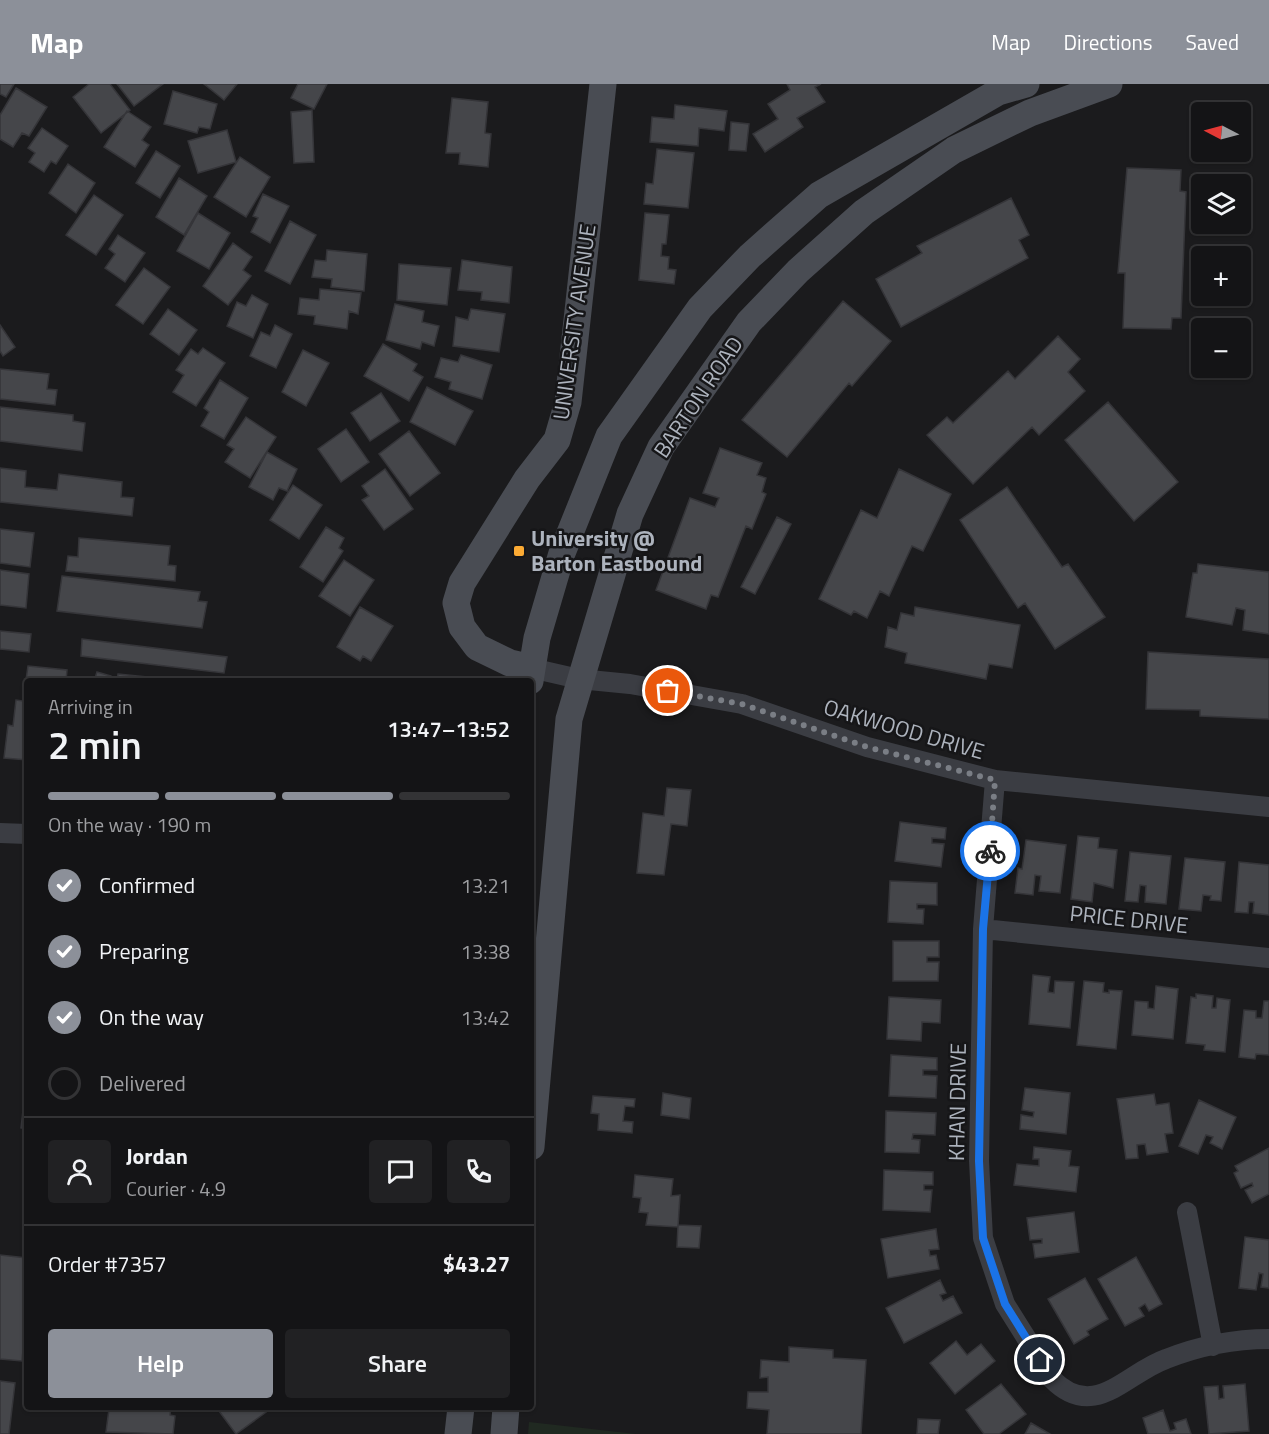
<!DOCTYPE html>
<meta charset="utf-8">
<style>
body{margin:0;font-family:"Titillium Web",sans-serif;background:#212123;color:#f1f3f6;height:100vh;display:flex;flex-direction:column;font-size:22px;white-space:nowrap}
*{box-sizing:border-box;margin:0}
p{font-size:20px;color:#9d9ea1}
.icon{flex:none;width:33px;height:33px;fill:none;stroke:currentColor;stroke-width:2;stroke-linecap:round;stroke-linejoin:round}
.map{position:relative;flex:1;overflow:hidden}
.side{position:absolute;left:24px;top:594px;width:510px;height:732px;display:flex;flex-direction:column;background:#141416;border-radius:6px;box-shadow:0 2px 4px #0004,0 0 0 2px #333335}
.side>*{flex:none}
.needle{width:39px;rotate:276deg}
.tools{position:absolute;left:1191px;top:18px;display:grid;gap:12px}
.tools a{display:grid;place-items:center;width:60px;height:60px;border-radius:6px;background:#141416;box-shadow:0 2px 4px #0004,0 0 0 2px #333335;font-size:30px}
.pin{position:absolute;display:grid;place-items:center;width:51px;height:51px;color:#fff;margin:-26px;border:3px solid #fff;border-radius:50%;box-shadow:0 2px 6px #0007}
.courier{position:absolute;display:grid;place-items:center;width:60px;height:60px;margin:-30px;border:4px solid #1a73e8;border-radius:50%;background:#fff;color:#222;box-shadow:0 2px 8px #0007}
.overview em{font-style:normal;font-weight:600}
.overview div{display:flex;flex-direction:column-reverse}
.overview{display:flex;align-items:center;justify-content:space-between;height:102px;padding:0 24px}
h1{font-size:39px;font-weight:600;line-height:45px}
.bar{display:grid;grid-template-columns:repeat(4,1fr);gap:9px 6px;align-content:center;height:72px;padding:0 24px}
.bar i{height:8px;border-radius:4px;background:#333335}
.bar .on{background:#8c9099}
.bar p{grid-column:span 4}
.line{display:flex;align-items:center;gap:15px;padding:0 24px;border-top:2px solid #333335}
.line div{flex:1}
.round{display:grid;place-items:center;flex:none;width:63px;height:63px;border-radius:6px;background:#212123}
ol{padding:0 24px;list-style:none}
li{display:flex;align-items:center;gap:18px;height:66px}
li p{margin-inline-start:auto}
li .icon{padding:6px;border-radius:50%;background:#8c9099;color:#fff;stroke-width:4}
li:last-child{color:#9d9ea1}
li i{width:33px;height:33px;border:3px solid #333335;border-radius:50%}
.action{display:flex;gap:12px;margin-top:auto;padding:12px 24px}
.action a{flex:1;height:69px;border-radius:6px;background:#8c9099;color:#fff;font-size:24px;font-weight:600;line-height:69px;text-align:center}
.action a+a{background:#212123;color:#f1f3f6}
header{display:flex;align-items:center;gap:36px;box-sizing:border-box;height:84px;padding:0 30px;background:#8c9099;color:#fff}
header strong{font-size:28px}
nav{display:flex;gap:33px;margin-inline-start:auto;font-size:21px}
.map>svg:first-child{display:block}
.green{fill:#202921}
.building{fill:#45464a;stroke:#353539;stroke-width:1.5}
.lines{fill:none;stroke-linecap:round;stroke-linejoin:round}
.street{stroke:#3b3d43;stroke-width:20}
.secondary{stroke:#494c53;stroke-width:27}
.done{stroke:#7a7e85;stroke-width:6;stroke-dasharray:0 10.8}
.route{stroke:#1a73e8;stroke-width:8}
.poi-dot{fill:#fcab34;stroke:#161618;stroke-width:2}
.labels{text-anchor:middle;stroke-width:5;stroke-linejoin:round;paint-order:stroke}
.street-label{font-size:22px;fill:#adb3bd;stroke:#161618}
.poi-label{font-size:22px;font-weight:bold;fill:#adb3bd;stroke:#161618;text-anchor:start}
</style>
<header>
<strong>Map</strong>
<nav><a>Map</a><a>Directions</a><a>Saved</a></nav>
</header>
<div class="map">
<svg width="1269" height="1350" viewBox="0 0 1269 1350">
<rect width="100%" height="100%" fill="#1b1b1d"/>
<path class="green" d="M529,1338L636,1350H528Z"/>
<path class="building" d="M0,0H14L6,13L0,10Z
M89,0H110L130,26L101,49L73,13Z
M117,0H163L134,22Z
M204,0H237L224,16Z
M298,0H327L314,25L291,14Z
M787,0H821L815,3L825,18L797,34L803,43L765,68L753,50L778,35L768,20L790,6Z
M16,4L47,23L29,52L22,49L13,63L0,55V31Z
M173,7L217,20L210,45L199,43L197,49L164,40Z
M452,14L488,18L485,49L491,50L488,83L459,80L460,69H446Z
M675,21L727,27L724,47L699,44L698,62L650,58L652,33L674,35Z
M312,26L314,78L294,79L291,28Z
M127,27L151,43L142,56L149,61L135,83L104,63Z
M731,38L749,40L746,67L729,66Z
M42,44L68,62L56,80L51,77L44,88L29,78L35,69L28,64Z
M227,46L236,78L198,89L188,57Z
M657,65L694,69L688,124L644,120L646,99L653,100Z
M156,67L180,82L160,114L136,99Z
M240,73L270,93L246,133L214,113Z
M68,80L95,99L76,129L49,109Z
M1127,84L1181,86L1180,107L1186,108L1181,234H1172L1171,245L1123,244L1125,189H1118Z
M179,94L207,112L184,151L156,133Z
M263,110L289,122L270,159L251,148L258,134L253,132Z
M94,111L123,131L96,171L66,151Z
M1011,114L1029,151L1019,156L1028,174L901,243L876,195L922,169L917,162Z
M198,129L230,149L209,185L177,167Z
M645,129L669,131L666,160H662L661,172L669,173L668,185L676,186L674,200L639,196Z
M290,137L316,151L290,200L265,187Z
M118,151L145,169L125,198L105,184L115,170L109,165Z
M233,159L252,173L243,186L251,192L228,221L203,202Z
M327,166L367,170L364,207L331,203L332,195L312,193L315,176L326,177Z
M462,176L512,183L509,219L481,216L482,208L458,206Z
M399,180L451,184L447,221L397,216Z
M144,184L170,203L143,240L116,221Z
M320,205L361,209L358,230L349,227L347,245L314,240L315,232L298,230L300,214L319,216Z
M252,211L268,220L253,254L227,242L237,218L246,222Z
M843,217L891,257L852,302L849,299L787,373L742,336Z
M395,220L424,227L422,238L439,242L434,262L422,258L420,265L386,256Z
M168,225L197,246L179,271L150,250Z
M471,225L505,230L499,268L453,262L456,233L468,236Z
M0,241L15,263L3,272L0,267Z
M0,241L15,263L3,272L0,267Z
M275,241L292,250L276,284L250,272L261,248L270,252Z
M1058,252L1080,275L1068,288L1085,307L1039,351L1032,343L973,400L927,351L947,333L953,339L1008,287L1015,295Z
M383,260L417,280L413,287L423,293L409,317L364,292Z
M203,264L225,279L196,322L173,308L184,291L176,286L191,265L198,270Z
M303,266L329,279L306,322L282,308Z
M461,271L492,281L482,315L449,305L451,298L435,293L441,274L458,278Z
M0,285L49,290L47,305L57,306L55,321L0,315Z
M0,285L49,290L47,305L57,306L55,321L0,315Z
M220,296L248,314L224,355L201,342L209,328L204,324Z
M427,303L473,327L455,361L410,338Z
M381,309L400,337L370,357L351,329Z
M1108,318L1178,398L1134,437L1065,356Z
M0,323L73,331V337L85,339L82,367L0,357Z
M0,323L73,331V337L85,339L82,367L0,357Z
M246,333L276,353L250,394L225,378L234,365L227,361Z
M346,345L369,378L341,398L318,365Z
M409,347L440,389L410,412L379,370Z
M720,364L762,379L757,391L766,394L762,408L766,410L752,445L746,442L718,513L711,511L706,525L656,506L690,414L715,423L719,414L703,409Z
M267,368L297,385L287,407L279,404L273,416L249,403Z
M0,384L26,387L25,403L57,406L59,390L122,398L121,413L134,414L132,432L0,418Z
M385,385L413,425L384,446L362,416L369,412L362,402Z
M899,385L951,410L923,467L912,462L889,512L880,507L867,534L854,527L851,531L819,515L861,426L877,434Z
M293,401L322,421L299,455L270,436Z
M1007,403L1062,483L1068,480L1105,533L1055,565L1025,519L1018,524L960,436Z
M777,433L791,440L755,510L741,503Z
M326,443L344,454L339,464L343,467L323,498L300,483Z
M0,445L34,449L30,483L0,479Z
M79,454L170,462L168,481L176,482L175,497L66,487L68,472L78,473Z
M344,476L374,496L350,532L319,512Z
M1198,480L1269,488V550L1243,546L1245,526L1236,524L1232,541L1186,533L1193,489H1197Z
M0,486L29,490L26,524L0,521Z
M62,492L200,508L198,517L207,518L202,544L57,527Z
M360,523L393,542L371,577L363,572L360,577L337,563Z
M915,523L1020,541L1012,584L989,580L986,595L905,579L907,569L885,563L888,543L897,546L901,529L914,532Z
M0,547L31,550L29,568L0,565Z
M82,555L227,573L224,589L81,572Z
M1148,568L1269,575V635L1200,632V626L1146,625Z
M28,582L67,586L66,597H27V676L4,674L8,641L13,642L16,616L23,617Z
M97,588L111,592L110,597H94Z
M118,590L187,597H117Z
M667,704L691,706L687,742L671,740L664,791L637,789L643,729L664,732Z
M900,738L946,744L945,755L932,754V759L944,760L941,783L895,777Z
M1078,752L1099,754L1098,764L1117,766L1113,804L1094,799L1092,818L1071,815Z
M1026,756L1066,761L1060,809L1039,807L1041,792L1035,791L1033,811L1015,809L1018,784L1022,785Z
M1130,768L1171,772L1166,820L1145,818L1146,802L1140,801L1138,818L1125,817Z
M1185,774L1225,778L1221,817L1210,816L1211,812L1203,811L1201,827L1179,825Z
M1239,778L1269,781V831L1253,829L1254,818H1249L1248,829L1235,828Z
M890,797L937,799V821L917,820V825H924L923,840L888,838Z
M893,857H939V873H927V878H939L938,897H893Z
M1033,891L1050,893L1048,908L1054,909L1055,897L1074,898L1070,944L1029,940Z
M1084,897L1104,899L1103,908L1109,909V906L1122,907L1116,965L1077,961Z
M1156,902L1178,905L1173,955L1132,951L1135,917L1148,918V924L1154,925Z
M1196,910L1213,912L1212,924H1216L1217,914L1230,916L1225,968L1204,966L1205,961L1186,959L1191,913L1196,914Z
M889,913L941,916L940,939L922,938L921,957L887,955Z
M1264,917H1269V971L1256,970L1255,975L1239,973L1244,926L1256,927V934H1262Z
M891,971L937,974V986H923V991L937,992L936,1014L889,1012Z
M26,1000H27V1045L21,1044Z
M1025,1004L1070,1009L1066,1050L1020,1045L1021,1031L1033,1033L1034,1028L1022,1026Z
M663,1009L691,1014L689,1035L661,1031Z
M1154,1010L1156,1021L1169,1019L1173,1049L1165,1050L1168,1068L1147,1071L1145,1060L1137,1061L1138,1074L1126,1075L1117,1015Z
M593,1012L635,1015L634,1023L625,1022L623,1037L633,1038L632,1049L598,1046L599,1030L591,1029Z
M1199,1016L1236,1033L1222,1065L1210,1059L1213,1053L1206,1051L1198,1070L1179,1062Z
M886,1027L936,1029L935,1051L913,1050L912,1055L920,1056L919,1069L885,1068Z
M1034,1063L1071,1067L1069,1082L1079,1083L1076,1108L1014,1101L1017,1080L1039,1082V1075H1033Z
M1269,1064V1110L1252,1119L1245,1106L1253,1102L1252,1099L1241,1104L1234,1089L1238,1087L1235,1082Z
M884,1086L933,1088V1101H924V1106H932L930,1128L883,1126Z
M635,1091L673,1095L671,1112L680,1111L678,1143L646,1141L648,1129L639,1128L641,1114L633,1113Z
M1074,1128L1079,1168L1035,1174L1033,1160L1042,1159V1155L1030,1156L1027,1134Z
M678,1141L701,1142L699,1164L677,1163Z
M936,1145L939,1165L929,1166L930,1172L936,1171L939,1185L888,1194L881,1155Z
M1245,1153L1269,1156V1204L1261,1203L1263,1190L1259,1189L1256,1206L1239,1204Z
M0,1171L27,1174V1223L22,1277L0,1275Z
M1136,1173L1162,1220L1149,1227L1145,1220L1139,1224L1144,1232L1125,1242L1098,1195Z
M1085,1194L1108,1235L1087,1247L1089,1251L1074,1260L1048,1215Z
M940,1196L946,1209L940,1211L943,1217L953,1212L962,1229L904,1259L886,1224Z
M956,1257L967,1271L981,1260L995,1277L955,1310L930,1279Z
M789,1263L833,1266V1274L866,1276L861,1350H767L769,1326L747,1324L748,1308H768V1293L760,1294L761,1276L789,1278Z
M0,1297L15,1299L9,1350H0Z
M1001,1300L1026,1330L999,1350H984L966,1326Z
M1245,1300L1249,1347L1209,1350L1204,1303L1218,1302L1219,1315L1224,1314L1223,1302Z
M113,1323H171L170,1331L175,1332L173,1350L106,1348L109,1325Z
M216,1323H266L269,1326L236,1350Z
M1163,1326L1170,1347L1176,1345L1174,1339L1186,1335L1191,1350H1148L1143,1334Z
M918,1335L940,1336L938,1350H917Z
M1031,1339L1050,1350H1025Z"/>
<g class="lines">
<path class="street" d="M531,584L579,595L630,600L742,620L867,663L995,696L1269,723
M995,696L983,845L979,1077L983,1154L1005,1220L1052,1295C1094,1338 1126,1289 1166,1275C1199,1262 1234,1255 1269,1255
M0,749L27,750
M983,845L1269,874
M1187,1128L1213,1262"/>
<path class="secondary" d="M531,584L510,579L477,563L462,543L456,519L462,499L527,395L557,356L568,318L603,0
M530,597L537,554L562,469L609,352L700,224L750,172L819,111L998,8L1026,0
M531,1063L569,635L630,430L661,363L749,238L798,187L864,128L954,66L1030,29L1109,0
M458,1350L461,1323
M504,1350L506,1323"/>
</g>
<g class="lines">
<path class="done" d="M668,607L742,620L867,663L995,696L990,767"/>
<path class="route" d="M990,767L983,845L979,1077L983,1154L1005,1220L1040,1276"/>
</g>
<rect class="poi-dot" x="513" y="461" width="12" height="12" rx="3"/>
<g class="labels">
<g class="street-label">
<text transform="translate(574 238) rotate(-82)" y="8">UNIVERSITY AVENUE</text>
<text transform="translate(698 313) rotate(-56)" y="8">BARTON ROAD</text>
<text transform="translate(904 645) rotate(16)" y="8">OAKWOOD DRIVE</text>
<text transform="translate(1129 835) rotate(6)" y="8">PRICE DRIVE</text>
<text transform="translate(957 1018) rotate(-89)" y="8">KHAN DRIVE</text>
</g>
<g class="poi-label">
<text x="531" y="462">University @<tspan x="531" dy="25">Barton Eastbound</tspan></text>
</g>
</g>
</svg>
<div class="tools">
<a><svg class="needle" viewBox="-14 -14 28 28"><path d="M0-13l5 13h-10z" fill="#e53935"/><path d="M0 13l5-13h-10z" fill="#9d9ea1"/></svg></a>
<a><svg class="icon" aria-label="layers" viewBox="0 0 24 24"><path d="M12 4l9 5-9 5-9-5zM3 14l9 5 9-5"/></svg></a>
<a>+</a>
<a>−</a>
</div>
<div class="pin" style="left:668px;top:607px;background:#ea580c"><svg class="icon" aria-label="bag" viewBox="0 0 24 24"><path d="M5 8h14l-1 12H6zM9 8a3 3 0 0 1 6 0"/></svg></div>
<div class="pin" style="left:1040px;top:1276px;background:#1f2937"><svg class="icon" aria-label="home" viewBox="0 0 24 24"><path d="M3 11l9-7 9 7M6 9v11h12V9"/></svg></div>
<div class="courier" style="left:990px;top:767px"><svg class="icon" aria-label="bike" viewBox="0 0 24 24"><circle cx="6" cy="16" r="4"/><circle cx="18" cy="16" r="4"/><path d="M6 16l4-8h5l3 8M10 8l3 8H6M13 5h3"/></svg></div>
<section class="side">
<div class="overview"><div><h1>2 min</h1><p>Arriving in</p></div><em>13:47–13:52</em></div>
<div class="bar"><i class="on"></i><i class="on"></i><i class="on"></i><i></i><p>On the way · 190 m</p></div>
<ol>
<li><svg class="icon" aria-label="check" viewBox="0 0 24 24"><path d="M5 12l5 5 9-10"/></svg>Confirmed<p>13:21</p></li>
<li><svg class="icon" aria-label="check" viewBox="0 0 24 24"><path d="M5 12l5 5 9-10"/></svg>Preparing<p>13:38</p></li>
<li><svg class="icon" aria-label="check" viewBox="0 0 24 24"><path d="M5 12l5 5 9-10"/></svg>On the way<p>13:42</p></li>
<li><i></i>Delivered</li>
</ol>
<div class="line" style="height:108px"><a class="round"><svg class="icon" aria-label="person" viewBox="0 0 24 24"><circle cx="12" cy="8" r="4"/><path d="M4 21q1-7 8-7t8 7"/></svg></a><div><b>Jordan</b><p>Courier · 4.9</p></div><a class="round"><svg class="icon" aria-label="chat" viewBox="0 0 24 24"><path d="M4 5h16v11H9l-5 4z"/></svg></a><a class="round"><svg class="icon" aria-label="phone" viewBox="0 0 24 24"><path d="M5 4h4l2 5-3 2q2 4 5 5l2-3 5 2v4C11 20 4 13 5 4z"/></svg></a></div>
<div class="line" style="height:78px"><div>Order #7357</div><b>$43.27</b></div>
<div class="action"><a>Help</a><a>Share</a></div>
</section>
</div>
